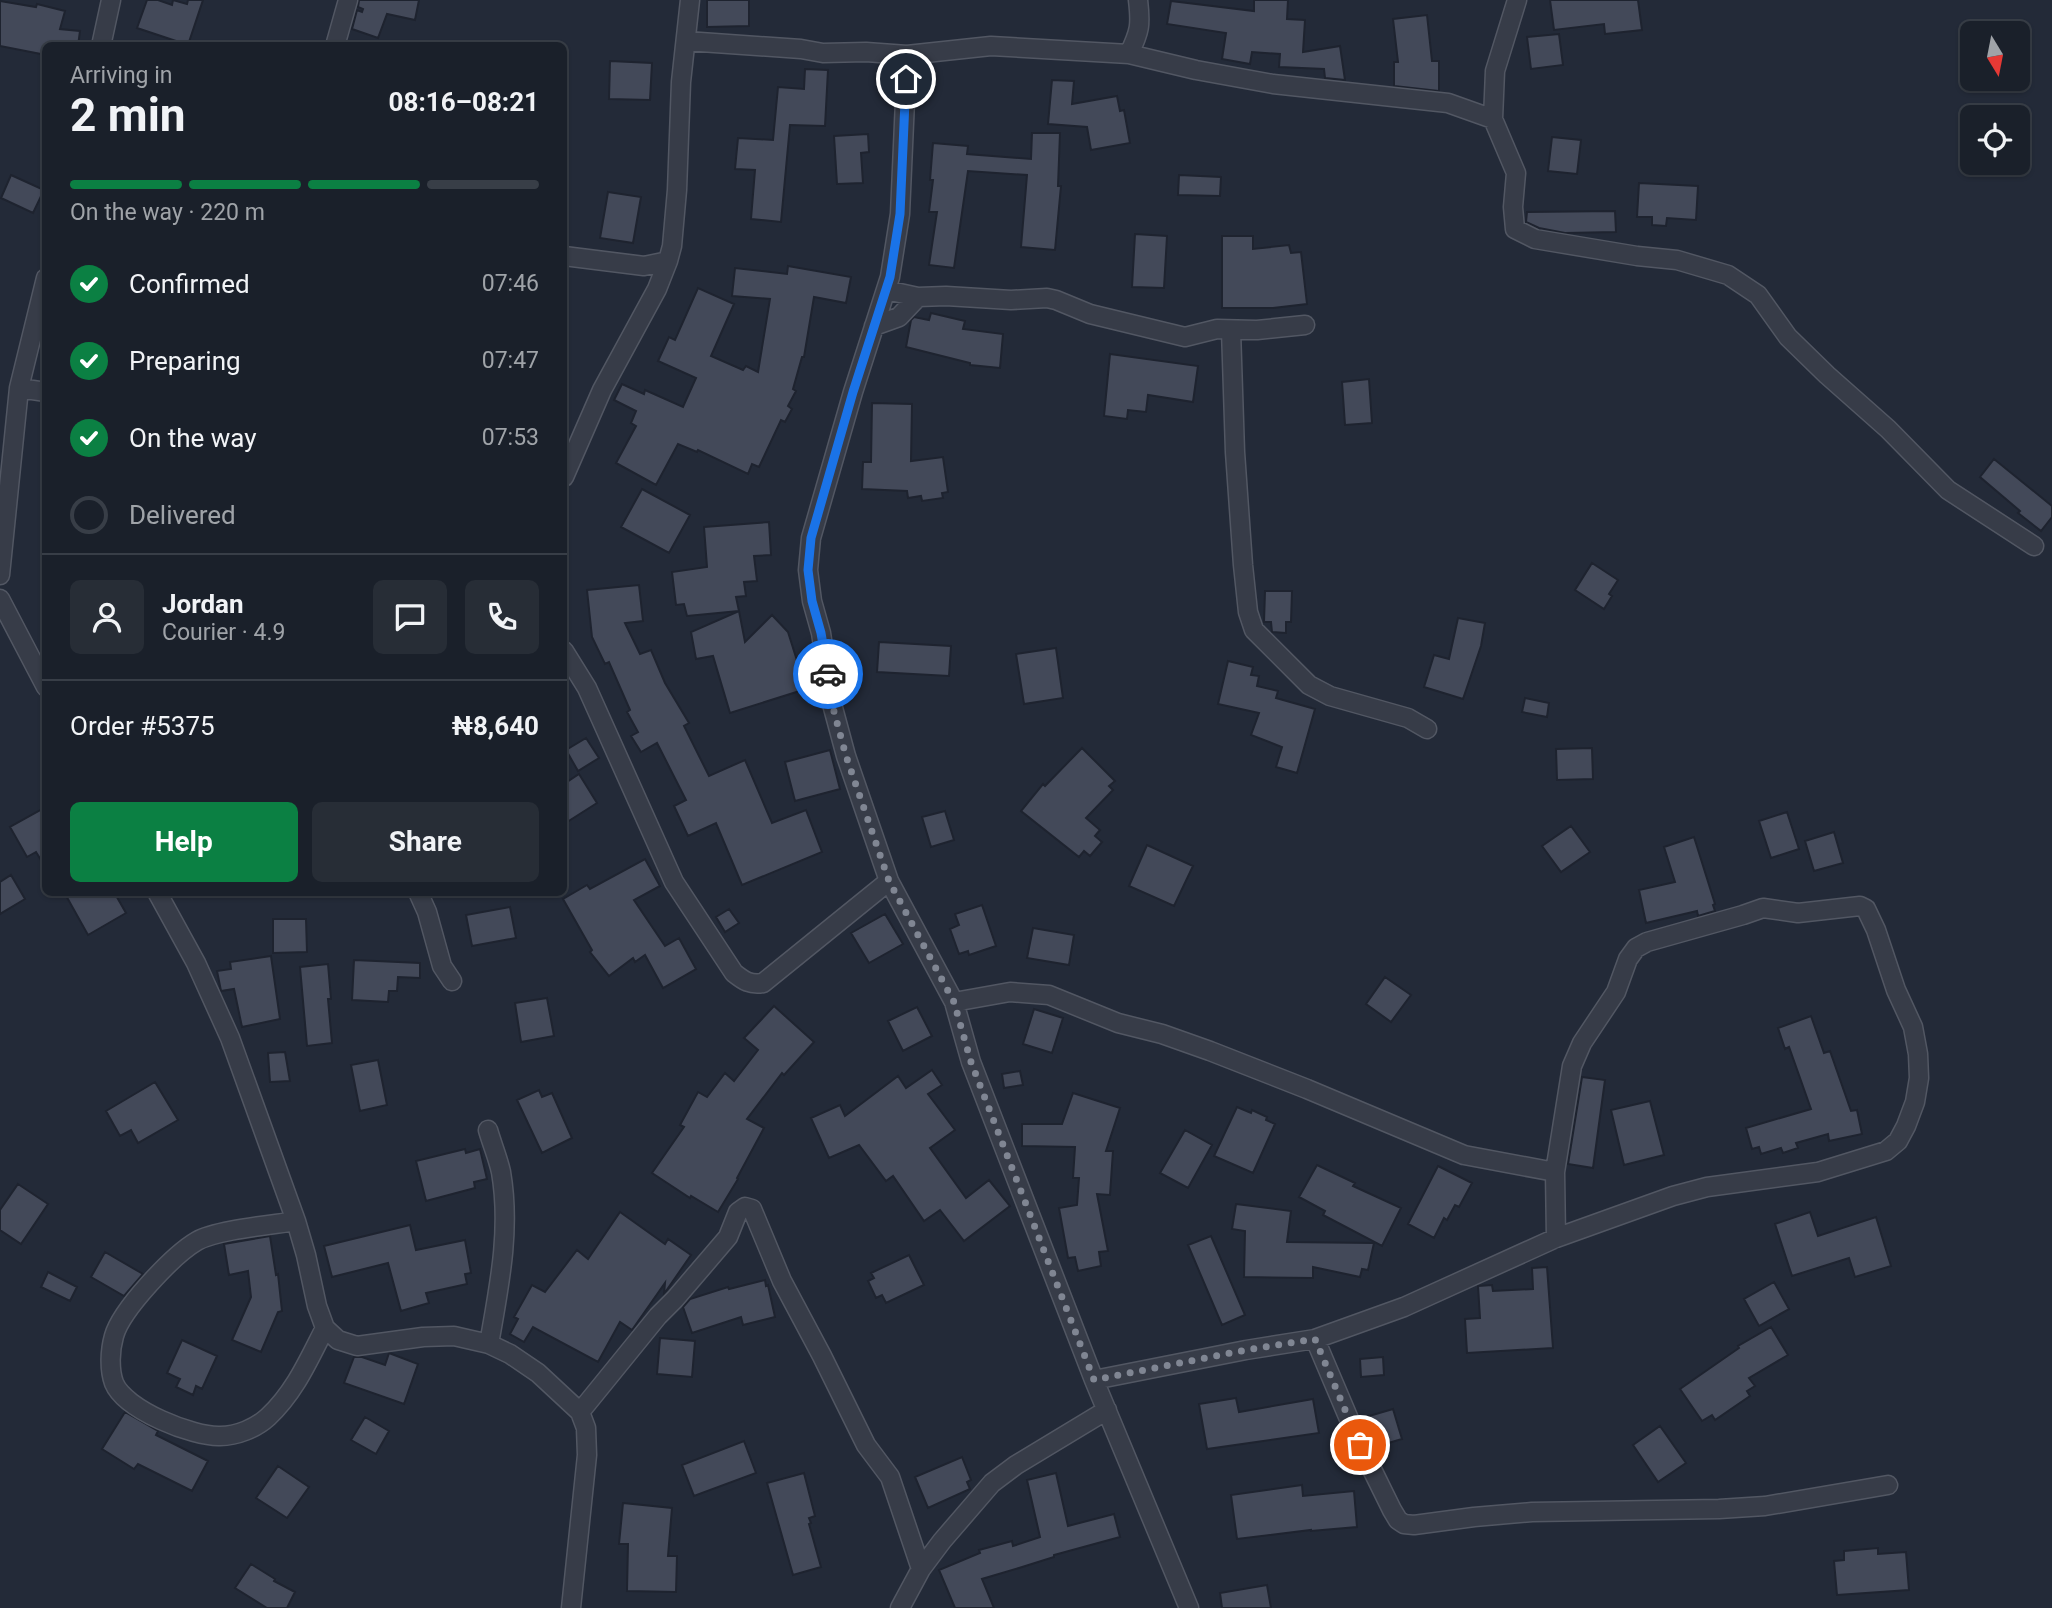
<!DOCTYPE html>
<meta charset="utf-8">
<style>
body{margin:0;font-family:Roboto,sans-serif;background:#272d36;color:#f1f3f6;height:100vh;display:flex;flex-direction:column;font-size:26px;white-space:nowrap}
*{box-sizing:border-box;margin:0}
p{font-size:23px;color:#9fa3a8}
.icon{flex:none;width:38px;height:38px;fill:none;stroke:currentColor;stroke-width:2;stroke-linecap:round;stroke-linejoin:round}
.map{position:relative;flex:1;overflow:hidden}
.details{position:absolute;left:42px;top:42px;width:525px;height:854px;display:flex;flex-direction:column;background:#1a202a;border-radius:10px;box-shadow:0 2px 5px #0004,0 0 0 2px #383e47}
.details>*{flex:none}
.needle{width:46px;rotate:170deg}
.fabs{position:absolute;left:1960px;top:21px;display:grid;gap:14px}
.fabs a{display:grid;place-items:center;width:70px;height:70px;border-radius:10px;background:#1a202a;box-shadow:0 2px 5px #0004,0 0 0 2px #383e47;font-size:35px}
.pin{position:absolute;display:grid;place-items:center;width:60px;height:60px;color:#fff;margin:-30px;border:4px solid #fff;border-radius:50%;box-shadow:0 2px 7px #0007}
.courier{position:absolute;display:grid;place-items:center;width:70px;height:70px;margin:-35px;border:5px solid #1a73e8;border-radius:50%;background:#fff;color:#222;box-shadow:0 2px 9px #0007}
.summary em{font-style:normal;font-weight:700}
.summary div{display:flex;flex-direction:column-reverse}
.summary{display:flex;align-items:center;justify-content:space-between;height:119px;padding:0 28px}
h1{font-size:46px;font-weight:700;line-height:52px}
.bar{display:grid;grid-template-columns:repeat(4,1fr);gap:10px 7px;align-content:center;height:84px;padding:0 28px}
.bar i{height:9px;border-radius:5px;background:#383e47}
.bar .on{background:#0b8043}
.bar p{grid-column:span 4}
.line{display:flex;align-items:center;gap:18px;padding:0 28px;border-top:2px solid #383e47}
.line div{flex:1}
.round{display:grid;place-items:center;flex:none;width:74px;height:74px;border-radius:10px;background:#272d36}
ol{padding:0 28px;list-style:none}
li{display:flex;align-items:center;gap:21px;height:77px}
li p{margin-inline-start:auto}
li .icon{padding:7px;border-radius:50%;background:#0b8043;color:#fff;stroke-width:4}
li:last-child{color:#9fa3a8}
li i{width:38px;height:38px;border:4px solid #383e47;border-radius:50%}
.cta{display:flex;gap:14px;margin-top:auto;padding:14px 28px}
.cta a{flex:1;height:80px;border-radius:10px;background:#0b8043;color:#fff;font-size:28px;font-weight:700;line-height:80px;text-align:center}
.cta a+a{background:#272d36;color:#f1f3f6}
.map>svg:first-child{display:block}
.building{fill:#434959;stroke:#1e232f;stroke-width:2}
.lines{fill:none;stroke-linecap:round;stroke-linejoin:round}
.street-casing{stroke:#525763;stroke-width:21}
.street{stroke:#373c48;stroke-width:18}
.done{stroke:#808693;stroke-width:7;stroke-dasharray:0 12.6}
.route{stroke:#1a73e8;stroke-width:9}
</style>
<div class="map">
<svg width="2052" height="1608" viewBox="0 0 2052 1608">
<rect width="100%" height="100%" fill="#232a38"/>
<path class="building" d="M147,0H158L172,5L173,0L187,4L188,0H203L188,45L137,28Z
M359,0H419L415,20L387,14L378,38L352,29L357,10L362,12L363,9L358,7Z
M707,0H749V26L707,27Z
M1254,0H1288L1287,19L1305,20L1303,52L1340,46L1345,80L1325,78L1324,69L1279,67L1280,54L1252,52L1250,64L1222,59L1226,33L1167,24L1171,1L1254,11Z
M1550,0H1638L1642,30L1605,34L1604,24L1554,30Z
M0,1L36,7L37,4L65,11L60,29L80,31L78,46H46V55L0,46Z
M1427,15L1432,61H1439V91L1394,86V62H1398L1393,19Z
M1559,34L1563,65L1531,69L1527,37Z
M610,61L652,63L650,100L609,99Z
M805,69L828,70L825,126L790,125L781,222L751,219L755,170L735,169L738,138L773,140L778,87L804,89Z
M1052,80L1074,81L1072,104L1117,96L1120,111L1124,110L1130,143L1091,150L1087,127L1048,124Z
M1032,133H1060L1058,186H1061L1055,250L1021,247L1027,175L968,171L954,268L929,265L937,212H929L933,180H930L933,143L968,146L967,154L1031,159Z
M868,134L869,152L861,153L863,183L837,184L834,136Z
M1552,137L1581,140L1577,174L1548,171Z
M11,175L44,190L33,213L1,198Z
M1179,175L1221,177L1220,196L1178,195Z
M1639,183L1698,186L1696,220L1667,218L1666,226L1652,225V217H1637Z
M608,192L641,197L633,243L600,238Z
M1615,211L1616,232L1565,233L1539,228L1526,222L1527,212Z
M1135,234L1167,236L1164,288L1132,287Z
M1222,236H1253V249L1289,245L1291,253L1301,252L1307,304L1273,308H1222Z
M788,266L851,277L846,303L814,297L804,357H802L793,389L796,391L788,406L792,409L785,422L781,420L759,467L752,464L748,474L698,450L697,452L678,444L656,485L616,463L636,426L631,423L636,411L614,400L622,384L644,394L645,390L683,407L696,378L658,361L669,337L675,340L698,288L734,304L711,356L743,370L746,366L758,372L770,299L732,296L735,268L787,274Z
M931,313L965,321L963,329L1003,334L1000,368L970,365V363L906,347L911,320L914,317L929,320Z
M1110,354L1198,366L1193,402L1148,395L1146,412L1128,410L1127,419L1104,416Z
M1369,379L1372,423L1345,425L1342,382Z
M872,403L912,404L911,461L943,457L948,492L942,493L943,498L922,501L921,496L908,498L907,491L862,489L863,462H871Z
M1994,459L2052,506V517L2041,531L2018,513L2020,511L1980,477Z
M642,489L690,515L669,553L621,527Z
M769,522L771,555L754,556L757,581L744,582L746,596L736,597L739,611L687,616L684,604L676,605L672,572L707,567L704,527Z
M1592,563L1618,580L1609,594L1612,596L1604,609L1575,590Z
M639,585L643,621L625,623L640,654L651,650L665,683L689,723L684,726L709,776L745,760L772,823L806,810L822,852L742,885L716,823L688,836L674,806L686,800L657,743L641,752L631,736L638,732L627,712L630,710L609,662L605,664L592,637L587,590Z
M1265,591H1292L1291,622H1286V633L1272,632L1271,622H1264Z
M739,611L745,642L772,615L788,632L806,689L730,713L713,656L696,659L691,632Z
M1458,618L1485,623L1481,646L1463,699L1424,687L1434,655L1449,659Z
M879,642L951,646L949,676L877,672Z
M1056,648L1063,698L1024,704L1016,654Z
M1228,661L1253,667L1251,675L1259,676L1257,686L1278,691L1276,698L1315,709L1297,773L1276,767L1282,747L1251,735L1259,713L1218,704Z
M1525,698L1549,703L1547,717L1522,712Z
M586,738L599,758L578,771L566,750Z
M1082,748L1115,781L1109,786L1113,790L1086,818L1100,830L1095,836L1102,842L1090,856L1084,851L1079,857L1021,811L1043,784L1045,786Z
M1592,748L1593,779L1557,780L1556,749Z
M830,750L840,789L795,801L785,762Z
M579,774L597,803L564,824V784Z
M46,807V868L36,852L27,857L10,827Z
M945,811L954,840L931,847L922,817Z
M1787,812L1799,849L1771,858L1759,821Z
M1571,826L1590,852L1561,872L1542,846Z
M1834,832L1843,863L1814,871L1805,841Z
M1694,837L1715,904L1713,905L1715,911L1698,916L1697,911L1646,923L1639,890L1675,882L1664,847Z
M1147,845L1193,866L1174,906L1129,886Z
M645,859L660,886L634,900L665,946L679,938L696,969L663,988L645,955L635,962L633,958L609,976L590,952L592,950L563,899L587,885L590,889Z
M11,875L25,899L0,914V882Z
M64,892H114L126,913L88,935Z
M982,905L996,946L969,955L968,951L959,954L950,929L959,925L955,914Z
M510,907L516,938L472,946L466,915Z
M729,909L739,923L725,932L716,917Z
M885,914L903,944L869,963L851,933Z
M273,919H306L307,952L273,953Z
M1033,928L1074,935L1069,965L1027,958Z
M271,956L280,1019L242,1027L234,989L221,991L217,971L231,969L230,962Z
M354,960L420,963V978L398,977L397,991H389L388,1002L352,1000Z
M328,964L331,999H328L332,1043L307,1046L300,967Z
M1385,977L1411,995L1391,1022L1366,1004Z
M547,998L554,1036L521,1042L515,1003Z
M774,1006L814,1042L784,1075L782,1073L747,1119L764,1128L737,1178L738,1179L718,1212L691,1196L690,1198L652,1173L684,1127L680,1125L698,1092L707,1097L725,1073L734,1081L758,1050L744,1038Z
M917,1007L932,1036L903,1051L888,1021Z
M1034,1009L1063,1018L1052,1053L1023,1044Z
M1811,1016L1824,1053L1830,1051L1851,1111L1857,1110L1862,1134L1829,1141L1828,1134L1796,1143L1798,1148L1783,1153L1781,1148L1761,1154L1759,1147L1752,1149L1746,1128L1811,1109L1789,1047L1785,1049L1778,1028Z
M285,1052L290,1081L270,1082L268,1053Z
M378,1060L387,1105L360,1111L351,1065Z
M932,1070L942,1085L928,1094L955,1130L930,1148L966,1198L989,1180L1010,1206L964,1241L940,1210L924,1221L893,1176L886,1181L859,1145L829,1158L811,1118L840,1105L845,1116L898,1076L906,1088Z
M1020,1071L1023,1085L1004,1088L1002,1074Z
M1582,1077L1605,1080L1593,1168L1568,1164Z
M155,1082L178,1120L138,1143L131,1130L120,1136L106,1111Z
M539,1090L542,1097L552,1093L572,1138L542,1153L517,1100Z
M1073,1093L1120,1108L1106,1151H1113L1110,1195L1097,1194L1108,1251L1099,1252L1101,1266L1078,1271L1075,1257L1068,1258L1059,1208L1077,1205L1079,1178H1073L1075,1147L1022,1146V1124H1062Z
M1650,1101L1664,1155L1624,1165L1611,1110Z
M1237,1107L1251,1113L1252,1110L1267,1117L1266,1120L1275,1124L1253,1173L1214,1156Z
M1185,1130L1212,1145L1188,1188L1160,1173Z
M465,1149L466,1153L480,1149L487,1179L474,1182L475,1188L426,1201L416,1161Z
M1317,1165L1355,1183L1353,1186L1401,1208L1382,1246L1323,1215L1325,1211L1299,1197Z
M1438,1166L1472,1183L1459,1207L1455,1205L1447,1220L1444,1218L1434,1238L1408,1224Z
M18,1184L48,1204L21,1244L0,1230V1210Z
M1236,1204L1291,1211L1287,1242L1374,1243L1368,1270L1362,1269L1360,1277L1313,1267V1278L1244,1277L1245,1231L1232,1229Z
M620,1212L665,1244L668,1239L691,1255L664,1294L665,1283L632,1330L620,1322L598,1362L533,1327L524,1342L510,1334L518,1319L514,1317L532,1285L545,1292L577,1250L588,1259Z
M1810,1212L1818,1236L1876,1217L1891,1266L1855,1277L1849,1258L1792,1276L1775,1224Z
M410,1225L416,1250L465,1240L471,1273L465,1274L467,1284L426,1293L429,1303L401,1311L388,1263L332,1277L324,1246Z
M270,1236L276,1275L278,1274L282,1311L278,1312L261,1352L232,1340L251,1297L248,1271L229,1275L224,1244Z
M1211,1236L1245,1315L1222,1325L1188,1245Z
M105,1252L143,1274L124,1296L91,1277Z
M909,1255L924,1285L886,1303L882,1295L876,1298L868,1281L874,1278L871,1273Z
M1547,1267L1553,1348L1467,1353L1465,1319L1480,1318L1478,1286L1492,1285L1493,1291L1533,1289L1532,1268Z
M48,1272L77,1287L70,1301L41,1287Z
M765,1280L766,1286L768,1285L775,1317L743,1325L741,1317L692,1333L683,1307L690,1299L728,1287L729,1289Z
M1774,1282L1789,1309L1759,1326L1744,1299Z
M1771,1327L1788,1355L1749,1378L1755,1386L1747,1391L1750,1396L1715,1420L1712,1415L1702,1421L1680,1389L1739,1348L1738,1346Z
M660,1338L695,1341L692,1377L657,1374Z
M182,1340L217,1356L202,1389L196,1386L193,1395L176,1387L180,1379L167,1373Z
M389,1353L418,1364L404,1404L344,1383L354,1357H362L385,1365Z
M1383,1357L1384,1375L1361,1377L1360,1359Z
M1236,1398L1239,1412L1313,1399L1319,1433L1207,1449L1199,1404Z
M1393,1409L1402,1439L1378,1446L1369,1416Z
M125,1412L158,1431L156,1435L208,1461L192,1491L138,1464L134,1469L102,1449Z
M365,1417L389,1431L376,1454L351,1440Z
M1660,1426L1686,1463L1658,1482L1633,1445Z
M744,1441L756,1473L694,1496L682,1465Z
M962,1457L971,1480L967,1482L970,1489L928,1508L915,1477Z
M278,1466L309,1487L287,1518L256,1498Z
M804,1473L815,1516L809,1518L811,1523L809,1524L821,1567L793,1575L767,1483Z
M1056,1473L1068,1526L1114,1514L1120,1537L1054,1555V1557L1019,1568L982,1579L994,1608H955L939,1570L980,1553L979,1550L1012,1541L1013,1546L1040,1537L1027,1480Z
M1302,1485L1303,1496L1354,1491L1357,1527L1311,1531V1530L1237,1539L1231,1495Z
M623,1503L672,1508L668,1556H677L676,1592L627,1591L628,1544H619Z
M1878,1548V1554L1906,1552L1909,1590L1837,1595L1834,1561L1844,1560V1551Z
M251,1564L275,1579L274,1581L295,1592L287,1608H267L235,1588Z
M1267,1585L1271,1608H1222L1220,1593Z"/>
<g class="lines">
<g class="street-casing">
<path id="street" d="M686,41L801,49L823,53L866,52L907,55L991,46L1129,54L1196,70L1273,84L1448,103L1493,119L1516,173L1513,207L1515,229L1535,239L1637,256L1677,260L1728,275L1758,295L1788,337L1827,375L1888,429L1948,490L2034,546
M101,46L111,0
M335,46L348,0
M1129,54C1140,31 1141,25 1138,0
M907,55L900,214L890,277L853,392L811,538L808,570L812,601L821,633L832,704L846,756L889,881L954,1002L971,1062L1094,1380L1189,1608
M1493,119L1495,71L1517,0
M564,256L644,266L668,261
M886,290L918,297L946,296L1011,300L1047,298L1056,300L1090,314L1185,337L1217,329L1257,330L1305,325
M874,326L899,317L918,297
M1231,330L1235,452L1243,565L1248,612L1254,630L1309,685L1330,696L1408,718L1427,729
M19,388L46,392
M564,477L602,390L657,289L668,261L672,246L677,190L681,82L690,0
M0,575L19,388L46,278
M0,599L46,687
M564,651L587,688L674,882L734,973C744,981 750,985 763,983L889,881
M157,892L196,963L230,1038L296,1221L306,1255L317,1306L325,1328L338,1340L357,1346L423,1337L454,1336L489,1344L510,1354L538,1373L580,1412L586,1428L587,1455L571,1608
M418,892L427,912L442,966L452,981
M954,1002L1010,992L1049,995L1118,1023L1162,1034L1210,1051L1307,1089L1464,1155L1555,1172
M488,1130C492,1144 498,1158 501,1172C511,1230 499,1287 489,1344
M296,1221C271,1225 216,1230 197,1241C173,1255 121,1310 114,1336C110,1350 109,1369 114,1383C125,1410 193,1437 220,1436C237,1436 256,1428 268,1417C295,1392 309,1359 325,1328
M1315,1339L1360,1445L1392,1510L1398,1520L1404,1524L1414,1525L1474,1517L1532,1512L1719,1509L1765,1506L1888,1485
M1094,1380L1246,1350L1315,1339L1404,1307L1556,1238L1673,1196L1707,1187L1818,1172L1886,1151L1898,1141L1906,1126L1915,1102L1919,1078L1918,1054L1913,1027L1896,990L1876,930L1866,909L1860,906L1798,913L1763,908L1743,915L1647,942L1636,948L1628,959L1616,992L1582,1043L1572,1066L1555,1172L1556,1238
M580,1412L658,1316L675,1299L728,1237L738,1212L745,1207L752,1209L782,1281L822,1356L866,1445L890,1477L921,1569
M900,1608L921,1569L942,1541L992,1483L1016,1465L1107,1410"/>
</g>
<use href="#street" class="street"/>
</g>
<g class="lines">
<path class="done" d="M828,674L832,704L846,756L889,881L954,1002L971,1062L1094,1380L1246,1350L1315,1339L1360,1445"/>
<path class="route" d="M828,674L821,633L812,601L808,570L811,538L853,392L890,277L900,214L906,79"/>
</g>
</svg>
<div class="fabs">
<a><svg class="needle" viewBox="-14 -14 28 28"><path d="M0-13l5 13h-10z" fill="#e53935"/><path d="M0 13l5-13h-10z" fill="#9fa3a8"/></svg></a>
<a><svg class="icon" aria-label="locate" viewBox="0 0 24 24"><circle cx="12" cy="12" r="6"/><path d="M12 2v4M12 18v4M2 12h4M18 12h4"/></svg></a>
</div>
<div class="pin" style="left:1360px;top:1445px;background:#ea580c"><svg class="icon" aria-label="bag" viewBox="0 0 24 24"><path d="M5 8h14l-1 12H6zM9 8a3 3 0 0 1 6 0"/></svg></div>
<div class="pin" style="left:906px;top:79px;background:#1f2937"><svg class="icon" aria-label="home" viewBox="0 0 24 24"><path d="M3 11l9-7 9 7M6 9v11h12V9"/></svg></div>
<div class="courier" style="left:828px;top:674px"><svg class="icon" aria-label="car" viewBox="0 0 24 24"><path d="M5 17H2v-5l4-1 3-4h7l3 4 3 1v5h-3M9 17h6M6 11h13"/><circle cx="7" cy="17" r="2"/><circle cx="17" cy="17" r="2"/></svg></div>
<section class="details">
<div class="summary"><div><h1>2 min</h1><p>Arriving in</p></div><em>08:16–08:21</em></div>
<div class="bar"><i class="on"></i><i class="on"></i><i class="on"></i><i></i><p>On the way · 220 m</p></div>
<ol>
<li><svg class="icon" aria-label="check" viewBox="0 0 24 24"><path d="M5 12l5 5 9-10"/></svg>Confirmed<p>07:46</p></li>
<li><svg class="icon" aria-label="check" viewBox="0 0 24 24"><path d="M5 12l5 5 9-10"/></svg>Preparing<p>07:47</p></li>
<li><svg class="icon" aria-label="check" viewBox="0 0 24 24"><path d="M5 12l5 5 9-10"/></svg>On the way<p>07:53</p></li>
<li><i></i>Delivered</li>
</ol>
<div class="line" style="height:126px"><a class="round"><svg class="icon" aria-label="person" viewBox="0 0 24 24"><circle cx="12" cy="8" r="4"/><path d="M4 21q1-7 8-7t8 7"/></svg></a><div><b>Jordan</b><p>Courier · 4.9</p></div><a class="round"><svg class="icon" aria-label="chat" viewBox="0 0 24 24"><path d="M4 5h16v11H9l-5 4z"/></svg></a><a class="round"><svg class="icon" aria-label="phone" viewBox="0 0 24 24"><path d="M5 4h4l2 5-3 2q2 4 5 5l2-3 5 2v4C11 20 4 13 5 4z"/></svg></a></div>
<div class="line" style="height:91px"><div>Order #5375</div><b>₦8,640</b></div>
<div class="cta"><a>Help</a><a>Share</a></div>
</section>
</div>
